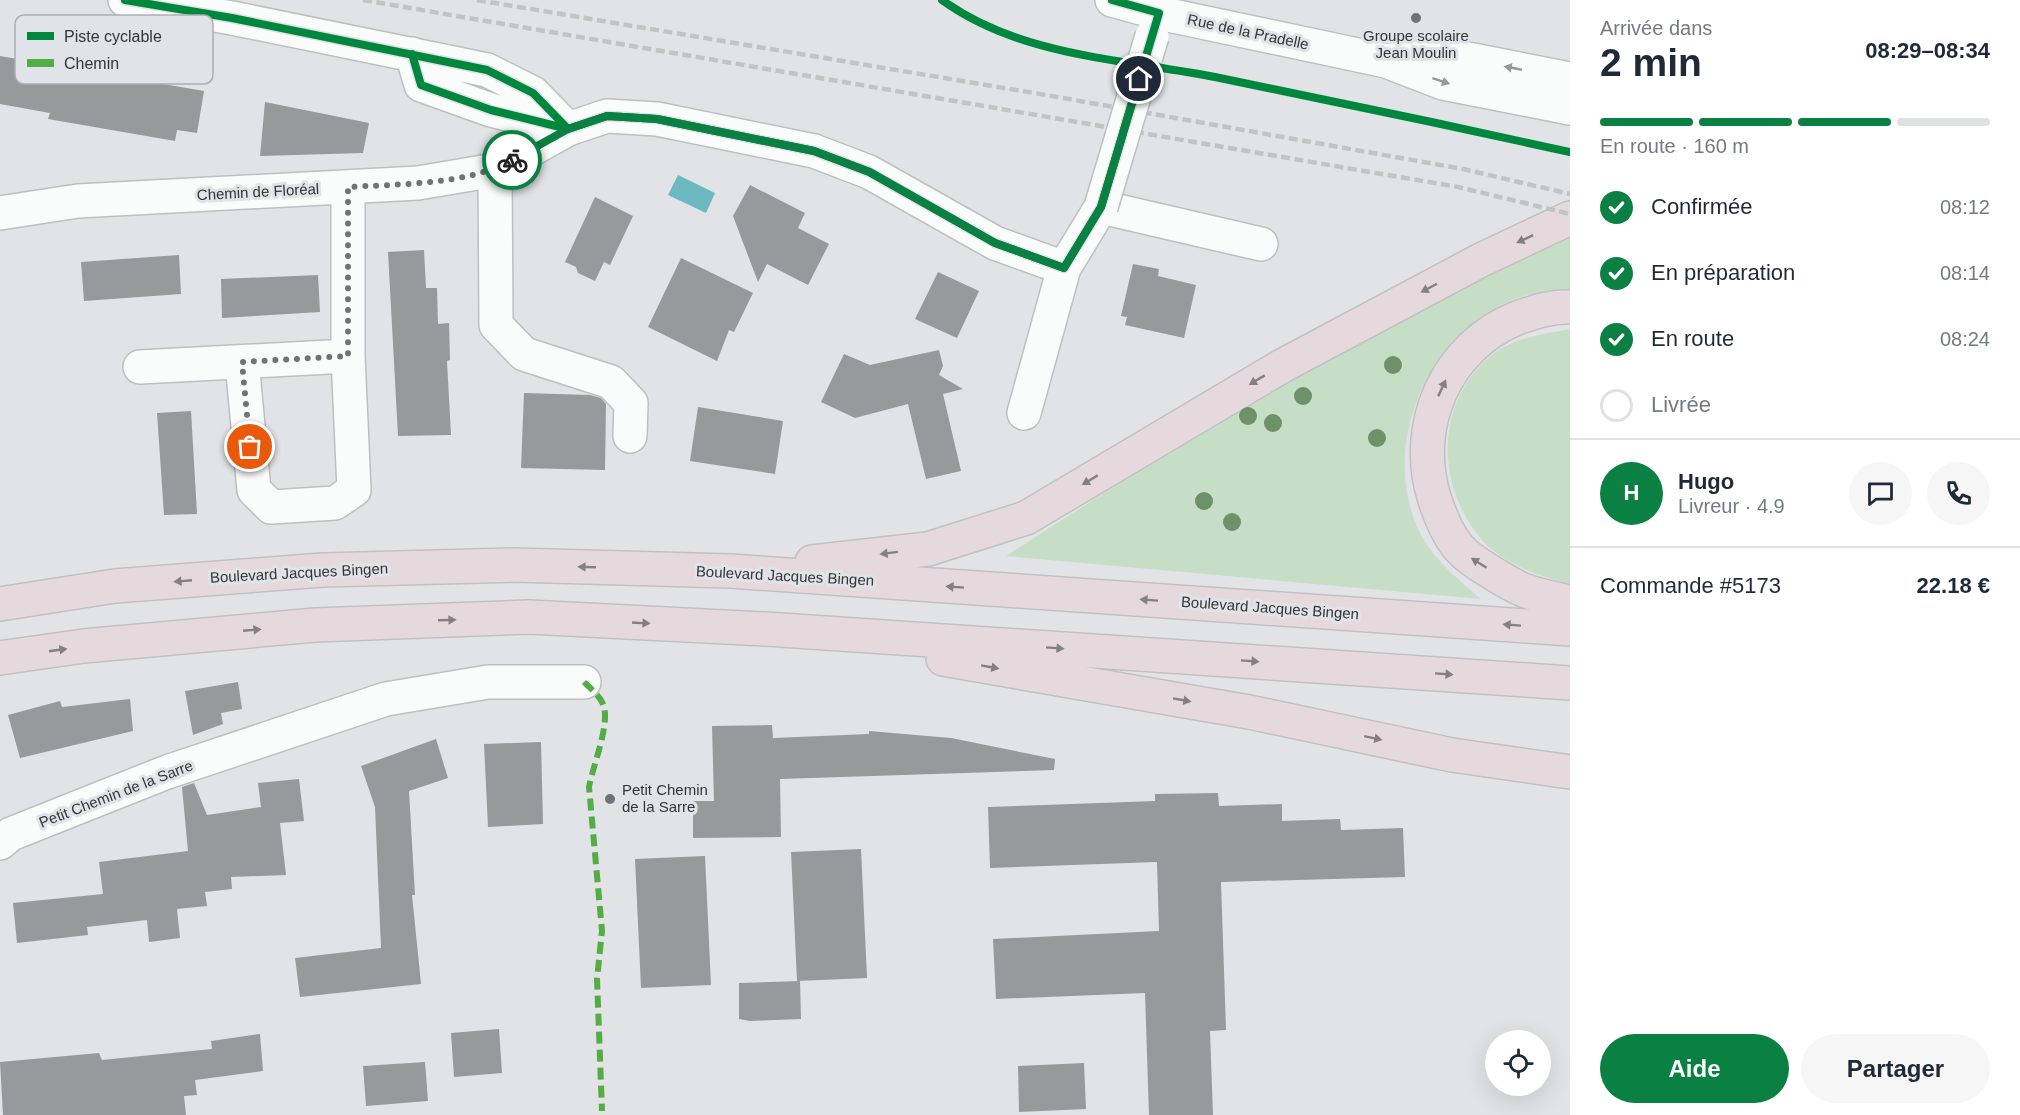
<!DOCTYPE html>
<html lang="fr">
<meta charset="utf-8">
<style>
body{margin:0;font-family:Helvetica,sans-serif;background:#f6f6f7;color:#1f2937;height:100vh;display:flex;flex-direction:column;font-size:22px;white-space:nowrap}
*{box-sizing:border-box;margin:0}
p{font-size:20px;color:#747a83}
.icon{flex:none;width:33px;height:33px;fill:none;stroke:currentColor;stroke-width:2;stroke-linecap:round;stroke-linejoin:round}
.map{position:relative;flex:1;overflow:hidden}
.sheet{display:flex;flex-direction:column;background:#fff;width:450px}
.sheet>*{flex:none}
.controls{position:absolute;left:1485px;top:1030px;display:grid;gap:12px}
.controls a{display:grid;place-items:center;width:66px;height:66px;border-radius:50%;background:#fff;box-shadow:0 6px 24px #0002;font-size:30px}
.pin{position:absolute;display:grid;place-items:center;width:51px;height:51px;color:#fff;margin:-26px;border:3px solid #fff;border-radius:50%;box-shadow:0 2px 6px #0007}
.courier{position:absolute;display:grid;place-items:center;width:60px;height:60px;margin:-30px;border:4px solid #0b8043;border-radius:50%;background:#fff;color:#222;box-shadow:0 2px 8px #0007}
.summary em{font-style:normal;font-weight:800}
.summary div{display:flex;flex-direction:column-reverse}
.summary{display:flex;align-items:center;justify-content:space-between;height:102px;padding:0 30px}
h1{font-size:39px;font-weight:800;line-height:45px}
.bar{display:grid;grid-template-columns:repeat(4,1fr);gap:9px 6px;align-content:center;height:72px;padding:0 30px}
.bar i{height:8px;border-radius:4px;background:#e0e1e3}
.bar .current{background:#0b8043}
.bar p{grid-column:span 4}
.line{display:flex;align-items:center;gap:15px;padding:0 30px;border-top:2px solid #e0e1e3}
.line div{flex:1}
.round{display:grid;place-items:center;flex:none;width:63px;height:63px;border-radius:32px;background:#f6f6f7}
ol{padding:0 30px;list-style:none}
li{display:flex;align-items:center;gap:18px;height:66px}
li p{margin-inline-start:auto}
li .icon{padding:6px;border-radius:50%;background:#0b8043;color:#fff;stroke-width:4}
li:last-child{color:#747a83}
li i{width:33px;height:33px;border:3px solid #e0e1e3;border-radius:50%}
.button{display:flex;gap:12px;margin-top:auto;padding:12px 30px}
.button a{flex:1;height:69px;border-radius:36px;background:#0b8043;color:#fff;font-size:24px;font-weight:800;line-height:69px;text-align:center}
.button a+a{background:#f6f6f7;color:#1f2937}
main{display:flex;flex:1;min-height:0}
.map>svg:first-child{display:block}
.green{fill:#c7dec6}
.water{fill:#6cb9c2}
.building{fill:#98999b}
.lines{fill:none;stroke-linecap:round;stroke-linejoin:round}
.minor-casing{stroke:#bebfc1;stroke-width:36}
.highway-casing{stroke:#c1c1c3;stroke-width:36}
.minor{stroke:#fafbfb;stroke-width:33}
.highway{stroke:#e6d9de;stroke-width:33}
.rail{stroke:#c2c3c3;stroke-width:4.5;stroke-dasharray:9 4.5;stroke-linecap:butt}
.minor-bridge-casing{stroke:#bebfc1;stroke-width:36;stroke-linecap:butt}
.minor-bridge{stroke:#fafbfb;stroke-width:33}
.quiet{stroke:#54ac45;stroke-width:6;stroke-dasharray:12 6;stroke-linecap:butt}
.cycleway-casing{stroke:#e0e3e7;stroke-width:11}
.cycleway{stroke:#00873e;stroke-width:8}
.tree{fill:#6d926a}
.oneway{fill:#979899}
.oneway2{fill:#847f82}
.done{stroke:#717274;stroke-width:6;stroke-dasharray:0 10.8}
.route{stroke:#0b8043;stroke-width:8}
.poi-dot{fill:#717274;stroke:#e0e3e7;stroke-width:2}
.labels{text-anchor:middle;stroke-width:6;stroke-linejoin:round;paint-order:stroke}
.street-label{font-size:15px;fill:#343537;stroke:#e0e3e7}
.poi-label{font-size:15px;fill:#343537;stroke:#e0e3e7}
.key{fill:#e0e3e7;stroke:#acafb2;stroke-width:1.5}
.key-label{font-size:16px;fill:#343537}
</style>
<main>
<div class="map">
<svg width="1570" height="1115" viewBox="0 0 1570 1115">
<rect width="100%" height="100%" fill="#e1e3e6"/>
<path class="green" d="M1570,238V289C1550,290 1526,293 1507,302C1425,340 1380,448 1419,531C1432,558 1459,580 1481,599L1006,556L1264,390L1477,280Z
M1570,329V584C1542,578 1505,564 1484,542C1442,496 1434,424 1473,374C1482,363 1494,351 1508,345C1527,336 1549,333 1570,329Z"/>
<path class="water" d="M678,175L715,193L706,213L668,195Z"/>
<path class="building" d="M0,56L204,91L197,133L177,130L175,141L48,119L50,113L0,104Z
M265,102L369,123L363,153L260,156Z
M750,185L805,213L798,228L829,244L808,285L767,264L758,282L733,216Z
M595,197L633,216L610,265L604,262L595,281L578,273L576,267L565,262Z
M424,250L426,288H437L438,324L449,323L450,360L447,361L451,435L398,436L388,252Z
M179,255L181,294L84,301L81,262Z
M681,258L753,293L734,332L729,330L717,361L648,327Z
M1133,264L1159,269L1158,276L1196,285L1184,338L1125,325L1127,317L1121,316Z
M938,272L979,291L957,338L915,319Z
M318,275L320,312L222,318L221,279Z
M939,350L943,366L939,375L963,389L943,394L961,471L926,479L908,404L855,418L821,402L844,354L870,365Z
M524,393L590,395L601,398L606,404L605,470L521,468Z
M698,407L783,421L775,474L690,461Z
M191,411L197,514L164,515L157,413Z
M238,682L242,709L221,713L223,724L193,735L185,691Z
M130,699L133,731L20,758L8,715L60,701L62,707Z
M772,725L773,738L869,734V731L951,738L1055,759L1054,770L780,779L781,837L693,838V801H714L712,726Z
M436,739L448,778L409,791L415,895H412L421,984L300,997L295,958L381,948L375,807L361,766Z
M541,742L543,824L488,827L484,744Z
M299,779L304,821L280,823L286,875L231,877L232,889L205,892L207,906L177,909L180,938L149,942L147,920L87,927L88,935L17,943L13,903L103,894L99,862L188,851L182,787L194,783L207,815L261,807L258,783Z
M1218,793L1219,806L1282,804V821L1340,819L1341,830L1403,828L1405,877L1221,882L1226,1030L1210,1031L1213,1115H1149L1145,993L996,999L993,939L1159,931L1157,862L990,868L988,807L1155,801V794Z
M861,849L867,978L797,981L791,852Z
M705,856L711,985L641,988L635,859Z
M800,981L801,1019L750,1021L739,1019V983Z
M499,1029L502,1073L454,1077L451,1033Z
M260,1034L263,1071L195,1080L197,1095L184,1096L186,1115H3L0,1062L99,1053L102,1060L212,1049L211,1041Z
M425,1062L428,1101L366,1106L363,1066Z
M1084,1063L1086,1109L1019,1112L1018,1066Z"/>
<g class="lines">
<g class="minor-casing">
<path id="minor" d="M125,0L232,18L487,70L533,93L568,129
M1112,0L1159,13L1386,61L1443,83L1570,108
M412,54L421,85L491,110L568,129
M1391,60L1447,55L1570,79
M495,170L496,325L524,354L611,382L631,403L630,436
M0,213L78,201L418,183L495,170L568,129L607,116L657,119L814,151L869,172L995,243L1064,268L1101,207L1261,244
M242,362L254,490L271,507L335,503L354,490L348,356V187
M140,367L348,356
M1024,413L1064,268
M0,843L11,834L167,772L386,699L488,682H584"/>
</g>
<g class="highway-casing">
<path id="highway" d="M1570,307C1552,306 1534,312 1517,318C1446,347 1412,425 1434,497C1440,516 1449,540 1464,553C1473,562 1514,587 1526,591C1540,596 1555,599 1570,602
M812,562L928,549L1026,518L1282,366L1481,260L1570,218
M0,604L115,586L323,570L515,565L730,571L1570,629
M0,658L84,646L315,625L529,617L766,629L1570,683
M943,659L1249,712L1452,755L1570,772"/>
</g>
<use href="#minor" class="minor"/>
<use href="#highway" class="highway"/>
<path class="rail" d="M363,0L1458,187L1570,214
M477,0L1046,95L1463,169L1570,194"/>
<g class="minor-bridge-casing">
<path id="minor-bridge" d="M1101,207L1152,36"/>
</g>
<use href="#minor-bridge" class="minor-bridge"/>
<path class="quiet" d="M584,682C590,688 600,696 603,704C611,723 593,765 589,787L602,931L597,979L602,1111"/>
<g class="cycleway-casing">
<path id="cycleway" d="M125,0L232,18L487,70L533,93L568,129
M942,0C1021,57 1123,59 1215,77C1333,101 1452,126 1570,152
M412,54L421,85L491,110L568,129
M568,129L607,116L657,119L814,151L869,172L995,243L1064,268L1101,207L1159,13L1112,0"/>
</g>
<use href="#cycleway" class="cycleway"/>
</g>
<g class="tree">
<circle cx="1393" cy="365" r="9"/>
<circle cx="1303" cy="396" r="9"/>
<circle cx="1248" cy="416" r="9"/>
<circle cx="1273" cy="423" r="9"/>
<circle cx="1377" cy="438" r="9"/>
<circle cx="1204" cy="501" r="9"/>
<circle cx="1232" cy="522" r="9"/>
</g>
<defs><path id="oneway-solid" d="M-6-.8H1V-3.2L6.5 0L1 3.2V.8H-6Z" transform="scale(1.5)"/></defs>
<g class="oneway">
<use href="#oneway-solid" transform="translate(1513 68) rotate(-169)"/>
<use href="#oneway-solid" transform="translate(1441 81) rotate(18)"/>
</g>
<g class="oneway2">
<use href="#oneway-solid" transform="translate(1525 239) rotate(155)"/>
<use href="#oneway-solid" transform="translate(1429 288) rotate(152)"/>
<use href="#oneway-solid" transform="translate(1257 380) rotate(149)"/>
<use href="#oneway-solid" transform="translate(1442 388) rotate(-65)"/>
<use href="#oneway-solid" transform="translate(1090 480) rotate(149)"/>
<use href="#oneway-solid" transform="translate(889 553) rotate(173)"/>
<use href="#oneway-solid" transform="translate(1479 563) rotate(-148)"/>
<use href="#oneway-solid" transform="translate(587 567) rotate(-178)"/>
<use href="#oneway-solid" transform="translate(183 581) rotate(175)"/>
<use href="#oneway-solid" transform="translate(955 587) rotate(-176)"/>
<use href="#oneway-solid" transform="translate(1149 600) rotate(-176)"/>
<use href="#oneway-solid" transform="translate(447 620) rotate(-2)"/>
<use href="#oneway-solid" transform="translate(641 623) rotate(3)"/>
<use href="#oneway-solid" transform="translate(1512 625) rotate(-176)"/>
<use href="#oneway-solid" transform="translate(252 630) rotate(-5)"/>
<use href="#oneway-solid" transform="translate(1055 648) rotate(4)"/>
<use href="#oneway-solid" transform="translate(58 650) rotate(-8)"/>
<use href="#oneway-solid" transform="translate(1250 661) rotate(4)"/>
<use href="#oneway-solid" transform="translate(990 667) rotate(10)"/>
<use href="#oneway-solid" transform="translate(1444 674) rotate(4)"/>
<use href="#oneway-solid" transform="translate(1182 700) rotate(10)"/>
<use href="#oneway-solid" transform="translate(1373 738) rotate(12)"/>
</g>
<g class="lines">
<path class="done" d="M250,447L242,362L348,356V187C399,184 468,185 512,160"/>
<path class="route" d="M512,160L568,129L607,116L657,119L814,151L870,172L995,243L1064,268L1101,207L1139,79"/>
</g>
<g class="poi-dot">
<circle cx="1416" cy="18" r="6"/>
<circle cx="610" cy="799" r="6"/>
</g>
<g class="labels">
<g class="street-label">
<text transform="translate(1248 32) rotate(12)" y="5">Rue de la Pradelle</text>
<text transform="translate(258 192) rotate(-3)" y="5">Chemin de Floréal</text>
<text transform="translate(299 573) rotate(-3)" y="5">Boulevard Jacques Bingen</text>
<text transform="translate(785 576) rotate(3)" y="5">Boulevard Jacques Bingen</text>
<text transform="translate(1270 608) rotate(4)" y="5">Boulevard Jacques Bingen</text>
<text transform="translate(116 794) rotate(-21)" y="5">Petit Chemin de la Sarre</text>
</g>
<g class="poi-label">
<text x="1416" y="41">Groupe scolaire<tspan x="1416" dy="17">Jean Moulin</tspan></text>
<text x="622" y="795" text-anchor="start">Petit Chemin<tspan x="622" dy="17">de la Sarre</tspan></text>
</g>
</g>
<rect x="15" y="15" width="198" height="69" rx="9" class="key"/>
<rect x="27" y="32" width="27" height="8" fill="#00873e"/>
<rect x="27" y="59" width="27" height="8" fill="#54ac45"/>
<g class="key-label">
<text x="64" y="42">Piste cyclable</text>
<text x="64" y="69">Chemin</text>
</g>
</svg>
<div class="controls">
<a><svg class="icon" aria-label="locate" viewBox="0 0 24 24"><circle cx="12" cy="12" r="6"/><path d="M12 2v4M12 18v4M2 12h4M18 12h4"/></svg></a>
</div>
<div class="pin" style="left:250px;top:447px;background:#ea580c"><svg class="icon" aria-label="bag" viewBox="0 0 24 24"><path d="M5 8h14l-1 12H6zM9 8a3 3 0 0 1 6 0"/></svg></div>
<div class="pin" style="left:1139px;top:79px;background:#1f2937"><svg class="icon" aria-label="home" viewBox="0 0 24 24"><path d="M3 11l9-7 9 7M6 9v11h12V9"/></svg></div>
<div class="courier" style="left:512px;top:160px"><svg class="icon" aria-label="bike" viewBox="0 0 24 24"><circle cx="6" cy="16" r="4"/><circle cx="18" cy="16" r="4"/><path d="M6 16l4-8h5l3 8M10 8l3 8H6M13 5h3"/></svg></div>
</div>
<section class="sheet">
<div class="summary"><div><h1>2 min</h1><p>Arrivée dans</p></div><em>08:29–08:34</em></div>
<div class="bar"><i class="current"></i><i class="current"></i><i class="current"></i><i></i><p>En route · 160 m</p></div>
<ol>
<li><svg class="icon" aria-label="check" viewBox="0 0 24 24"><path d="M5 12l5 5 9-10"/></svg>Confirmée<p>08:12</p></li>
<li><svg class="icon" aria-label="check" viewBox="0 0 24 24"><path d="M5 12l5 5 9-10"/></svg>En préparation<p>08:14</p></li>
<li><svg class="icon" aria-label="check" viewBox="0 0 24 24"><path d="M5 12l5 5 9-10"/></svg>En route<p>08:24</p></li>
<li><i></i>Livrée</li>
</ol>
<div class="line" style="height:108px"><b class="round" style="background:#0b8043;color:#fff">H</b><div><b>Hugo</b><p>Livreur · 4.9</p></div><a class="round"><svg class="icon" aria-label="chat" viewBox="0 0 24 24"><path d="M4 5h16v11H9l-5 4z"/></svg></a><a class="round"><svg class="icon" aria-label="phone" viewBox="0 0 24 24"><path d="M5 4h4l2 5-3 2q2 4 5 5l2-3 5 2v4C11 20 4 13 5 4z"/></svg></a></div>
<div class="line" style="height:78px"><div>Commande #5173</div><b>22.18 €</b></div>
<div class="button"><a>Aide</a><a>Partager</a></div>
</section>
</main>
